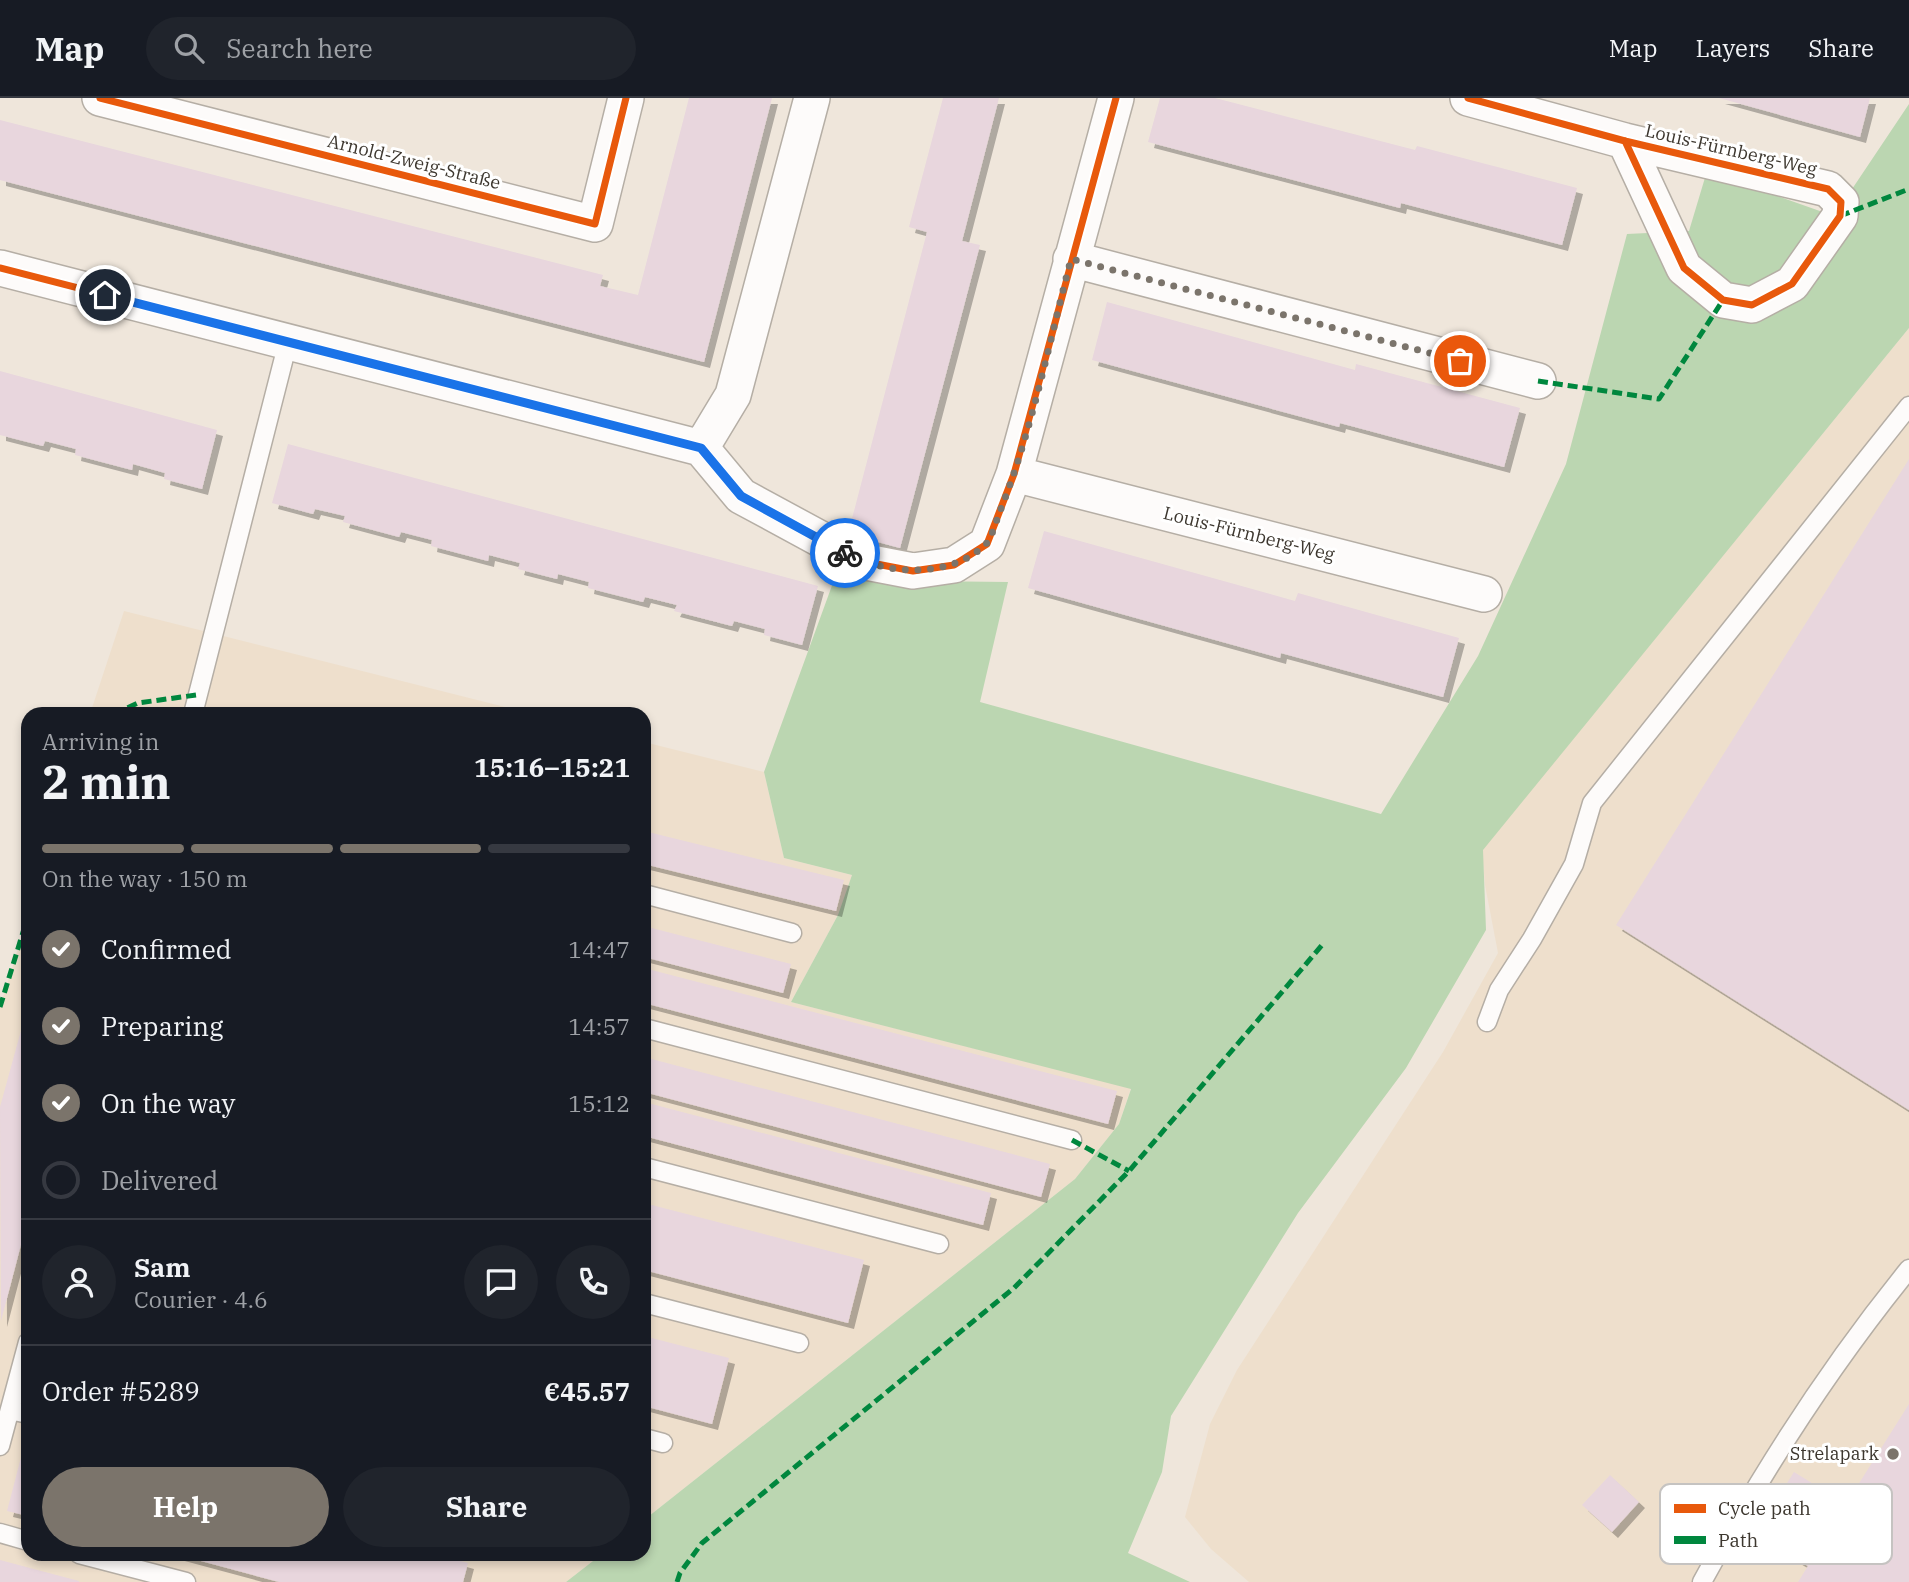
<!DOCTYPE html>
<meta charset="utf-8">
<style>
body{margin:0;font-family:"IBM Plex Serif",serif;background:#20242c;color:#f1f3f6;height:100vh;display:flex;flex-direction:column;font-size:26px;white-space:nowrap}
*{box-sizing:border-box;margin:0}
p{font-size:23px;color:#9ea1a6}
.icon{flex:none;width:38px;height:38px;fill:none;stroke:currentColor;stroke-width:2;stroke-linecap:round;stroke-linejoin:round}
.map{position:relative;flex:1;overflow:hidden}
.panel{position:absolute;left:21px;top:609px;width:630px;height:854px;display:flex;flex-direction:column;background:#171b24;border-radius:21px;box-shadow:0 4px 10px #0003}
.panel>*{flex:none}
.pin{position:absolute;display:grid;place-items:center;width:60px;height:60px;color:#fff;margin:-30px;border:4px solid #fff;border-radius:50%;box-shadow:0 2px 7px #0007}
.courier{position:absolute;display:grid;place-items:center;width:70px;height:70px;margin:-35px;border:5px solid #1a73e8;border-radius:50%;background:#fff;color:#222;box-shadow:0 2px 9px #0007}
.summary em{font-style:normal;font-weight:700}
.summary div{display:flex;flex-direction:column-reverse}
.summary{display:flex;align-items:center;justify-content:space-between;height:119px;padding:0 21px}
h1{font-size:46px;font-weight:700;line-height:52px}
.bar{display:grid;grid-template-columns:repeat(4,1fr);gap:10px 7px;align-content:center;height:84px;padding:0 21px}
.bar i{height:9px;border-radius:5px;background:#363941}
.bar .selected{background:#7b746b}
.bar p{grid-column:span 4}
.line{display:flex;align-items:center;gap:18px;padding:0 21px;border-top:2px solid #363941}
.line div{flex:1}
.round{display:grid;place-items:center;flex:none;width:74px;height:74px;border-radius:37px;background:#20242c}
ol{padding:0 21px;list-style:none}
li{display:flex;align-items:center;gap:21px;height:77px}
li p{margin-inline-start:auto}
li .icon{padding:7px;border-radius:50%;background:#7b746b;color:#fff;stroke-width:4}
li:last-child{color:#9ea1a6}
li i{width:38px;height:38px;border:4px solid #363941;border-radius:50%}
.action{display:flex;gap:14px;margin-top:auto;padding:14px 21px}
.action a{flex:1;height:80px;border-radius:42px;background:#7b746b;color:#fff;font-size:28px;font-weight:700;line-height:80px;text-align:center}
.action a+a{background:#20242c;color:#f1f3f6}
header{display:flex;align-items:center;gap:42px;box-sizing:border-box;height:98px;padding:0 35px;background:#171b24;border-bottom:2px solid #363941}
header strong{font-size:33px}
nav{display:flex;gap:38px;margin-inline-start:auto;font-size:24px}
.search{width:490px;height:63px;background:#20242c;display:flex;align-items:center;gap:18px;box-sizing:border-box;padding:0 24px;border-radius:38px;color:#9ea1a6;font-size:26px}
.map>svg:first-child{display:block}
.built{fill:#eedfcc}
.green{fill:#bbd6b1}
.building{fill:#e8d6dd;filter:url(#shadow)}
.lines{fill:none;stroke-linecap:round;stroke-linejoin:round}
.service-casing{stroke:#b5aea5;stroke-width:21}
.minor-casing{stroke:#b5aea5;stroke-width:38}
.service{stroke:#fdfbfa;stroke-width:18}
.minor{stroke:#fdfbfa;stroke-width:35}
.quiet{stroke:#00873e;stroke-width:5;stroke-dasharray:10 5;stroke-linecap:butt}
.cycleway-casing{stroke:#fff;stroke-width:11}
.cycleway{stroke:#e8590c;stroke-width:7}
.done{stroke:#7b746b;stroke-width:7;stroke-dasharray:0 12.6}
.route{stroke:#1a73e8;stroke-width:9}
.poi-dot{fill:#7b746b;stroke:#fff;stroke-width:2.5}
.labels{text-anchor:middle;stroke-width:6;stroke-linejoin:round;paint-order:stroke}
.street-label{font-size:18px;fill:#3d372f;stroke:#fff}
.poi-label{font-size:18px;fill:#3d372f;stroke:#fff;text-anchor:end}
.key{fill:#fff;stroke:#c5c3c1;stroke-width:2}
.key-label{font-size:19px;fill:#3d372f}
</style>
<header>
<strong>Map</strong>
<div class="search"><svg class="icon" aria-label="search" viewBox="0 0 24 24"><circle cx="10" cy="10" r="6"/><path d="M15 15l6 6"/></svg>Search here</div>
<nav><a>Map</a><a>Layers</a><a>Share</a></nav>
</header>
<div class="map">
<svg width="1909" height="1484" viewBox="0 0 1909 1484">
<defs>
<filter id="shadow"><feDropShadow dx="6" dy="6" stdDeviation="0" flood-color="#0004"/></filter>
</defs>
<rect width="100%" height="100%" fill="#efe6db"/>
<path class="built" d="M1909,230V1484H1249L1211,1451L1185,1419L1210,1326L1237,1272L1443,954L1498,855L1485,787L1482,752Z
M124,513L533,616H90Z
M644,644L764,674L784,760L852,777L838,817L791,904L1131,990L1119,1026L1075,1081L644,1422Z
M28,818V1456H602L566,1484H0V909Z"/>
<path class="green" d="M1909,6V230L1483,752L1486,832L1406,970L1298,1115L1171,1318L1162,1374L1128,1455L1190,1484H566L602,1456H644V1422L1075,1081L1119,1026L1131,991L791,904L838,817L852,777L784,760L764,674L834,482L1008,484L980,604L1381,716L1478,558L1566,366L1627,136L1689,133L1707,73L1834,118Z"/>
<path class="building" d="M689,0H772L704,264L0,82V22L603,177L600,188L638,197Z
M943,0H999L962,143L980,147L900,450L848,436L927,134L909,129Z
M1160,0H1215L1415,52L1417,48L1577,90L1562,147L1401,105L1400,110L1148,44Z
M1719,0H1870L1860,39Z
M1107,204L1355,272L1356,266L1520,310L1504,369L1340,325L1339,329L1092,262Z
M0,273L217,332L202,391L164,381L165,375L133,366L132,372L75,357L76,351L45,343L43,348L0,337Z
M288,346L818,488L802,547L764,537L765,531L734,523L732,528L674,513L677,507L645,499L643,504L588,490L589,484L558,476L557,481L518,471L520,465L489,457L488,463L431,448L432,442L401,434L399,439L343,424L345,418L315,411L313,416L272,405Z
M1909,361V1012L1616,827Z
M1044,433L1295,503L1298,495L1459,540L1443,599L1281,555L1280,560L1028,490Z
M644,733L844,782L836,813L644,766Z
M644,828L791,866L783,895L644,859Z
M644,870L1117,993L1108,1026L644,905Z
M28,907V1120L1,1223L0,1009Z
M644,959L1050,1066L1041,1099L644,994Z
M644,1004L991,1095L983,1127L644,1038Z
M644,1105L864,1162L848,1225L644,1172Z
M644,1238L729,1260L712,1326L644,1308Z
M1909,1306V1484H1798L1808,1468L1755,1436L1794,1374L1846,1406Z
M24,1348L28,1349V1418L7,1413Z
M1610,1377L1639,1404L1612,1434L1582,1407Z
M175,1456H435L468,1465L463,1484H279Z
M0,1462L79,1483V1484H0Z"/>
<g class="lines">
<g class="service-casing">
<path id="service" d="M193,616L288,244
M644,796L792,835
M1487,924L1499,892L1532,841L1574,766L1592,705L1909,308
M644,930L1072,1042
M644,1069L939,1146
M644,1205L799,1245
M10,1312L28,1316
M644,1340L663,1345
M0,1348L28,1244
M0,1435L28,1443
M79,1456L186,1484
M1702,1484C1762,1374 1830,1268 1909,1171"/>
</g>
<g class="minor-casing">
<path id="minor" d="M100,0L595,126L626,0
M1468,0L1625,43L1828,91L1841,104L1840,118L1792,186L1752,207L1723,202L1684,170L1625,43
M1071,161L1538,283
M0,170L701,350L741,398L861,463L913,473L954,467L987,446L1014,376L1116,0
M701,350L733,297L812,0
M1014,376L1484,496"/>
</g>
<use href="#service" class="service"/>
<use href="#minor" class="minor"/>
<path class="quiet" d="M1840,118L1909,91
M1538,283L1659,301L1723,202
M114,616L138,605L196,597
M0,909L28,818
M1072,1042L1129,1073
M677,1484L680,1475L702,1445L1014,1190L1129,1073L1323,846"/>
<g class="cycleway-casing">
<path id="cycleway" d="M100,0L595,126L626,0
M1468,0L1625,43L1828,91L1841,104L1840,118L1792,186L1752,207L1723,202L1684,170L1625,43
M0,170L701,350L741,398L861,463L913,473L954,467L987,446L1014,376L1116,0"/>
</g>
<use href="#cycleway" class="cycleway"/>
</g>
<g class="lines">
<path class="done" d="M845,455C886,477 949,481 985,447C992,440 996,423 1000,413C1032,333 1049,245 1071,161L1460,263"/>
<path class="route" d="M105,197L701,350L741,398L845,455"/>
</g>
<circle class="poi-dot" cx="1893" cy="1356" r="7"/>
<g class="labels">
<g class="street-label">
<text transform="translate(1731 52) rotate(13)" y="6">Louis-Fürnberg-Weg</text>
<text transform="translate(414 64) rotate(14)" y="6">Arnold-Zweig-Straße</text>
<text transform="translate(1249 436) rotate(14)" y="6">Louis-Fürnberg-Weg</text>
</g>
<g class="poi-label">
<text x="1879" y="1362">Strelapark</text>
</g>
</g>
<rect x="1660" y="1386" width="232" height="80" rx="10" class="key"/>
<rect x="1674" y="1406" width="32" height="9" fill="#e8590c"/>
<rect x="1674" y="1438" width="32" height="8" fill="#00873e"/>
<g class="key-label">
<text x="1718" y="1417">Cycle path</text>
<text x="1718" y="1449">Path</text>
</g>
</svg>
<div class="pin" style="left:1460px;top:263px;background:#ea580c"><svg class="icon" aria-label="bag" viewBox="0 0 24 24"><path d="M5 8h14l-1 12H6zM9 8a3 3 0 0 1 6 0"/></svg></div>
<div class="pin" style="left:105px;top:197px;background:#1f2937"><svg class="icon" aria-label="home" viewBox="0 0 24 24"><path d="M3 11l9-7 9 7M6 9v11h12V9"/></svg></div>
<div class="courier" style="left:845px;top:455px"><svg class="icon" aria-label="bike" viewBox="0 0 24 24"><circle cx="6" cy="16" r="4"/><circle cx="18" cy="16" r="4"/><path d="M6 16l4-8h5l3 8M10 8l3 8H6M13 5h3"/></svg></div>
<section class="panel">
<div class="summary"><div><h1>2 min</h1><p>Arriving in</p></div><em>15:16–15:21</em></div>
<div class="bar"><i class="selected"></i><i class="selected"></i><i class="selected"></i><i></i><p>On the way · 150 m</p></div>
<ol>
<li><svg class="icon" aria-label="check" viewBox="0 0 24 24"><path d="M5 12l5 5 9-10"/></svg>Confirmed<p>14:47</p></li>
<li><svg class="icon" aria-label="check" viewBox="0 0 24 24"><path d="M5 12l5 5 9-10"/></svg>Preparing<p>14:57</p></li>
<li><svg class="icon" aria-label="check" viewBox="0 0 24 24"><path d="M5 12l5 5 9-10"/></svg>On the way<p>15:12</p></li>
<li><i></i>Delivered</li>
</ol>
<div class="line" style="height:126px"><a class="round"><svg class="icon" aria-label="person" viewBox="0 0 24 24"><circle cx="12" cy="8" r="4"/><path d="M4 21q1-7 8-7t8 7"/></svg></a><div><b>Sam</b><p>Courier · 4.6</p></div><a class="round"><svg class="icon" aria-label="chat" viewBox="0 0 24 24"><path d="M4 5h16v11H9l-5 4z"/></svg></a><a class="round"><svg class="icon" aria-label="phone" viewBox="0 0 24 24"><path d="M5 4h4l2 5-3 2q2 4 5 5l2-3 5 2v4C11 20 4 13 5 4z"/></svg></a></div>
<div class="line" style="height:91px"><div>Order #5289</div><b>€45.57</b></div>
<div class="action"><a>Help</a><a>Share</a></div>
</section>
</div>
